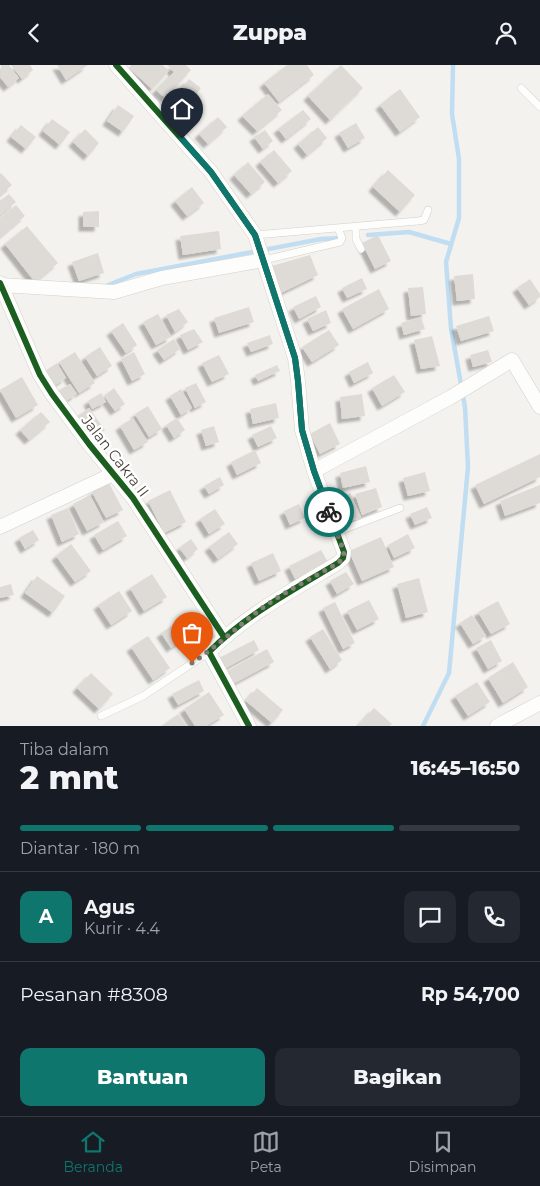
<!DOCTYPE html>
<html lang="id">
<meta charset="utf-8">
<style>
body{margin:0;font-family:Montserrat,sans-serif;background:#242831;color:#f1f3f6;height:100vh;display:flex;flex-direction:column;font-size:19px;white-space:nowrap}
*{box-sizing:border-box;margin:0}
p{font-size:16px;color:#9ea1a6}
.icon{flex:none;width:28px;height:28px;fill:none;stroke:currentColor;stroke-width:2;stroke-linecap:round;stroke-linejoin:round}
.map{position:relative;height:661px;overflow:hidden}
.sheet{display:flex;flex-direction:column;background:#171b24;flex:1}
.sheet>*{flex:none}
.pin{position:absolute;display:grid;place-items:center;width:42px;height:42px;color:#fff;margin:-51px -21px;border-radius:50% 50% 50% 0;rotate:-45deg;box-shadow:0 0 5px #0007}
.pin .icon{rotate:45deg}
.courier{position:absolute;display:grid;place-items:center;width:50px;height:50px;margin:-25px;border:4px solid #0f766e;border-radius:50%;background:#fff;color:#222;box-shadow:0 1px 6px #0007}
.summary em{font-style:normal;font-weight:800}
.summary div{display:flex;flex-direction:column-reverse}
.summary{display:flex;align-items:center;justify-content:space-between;height:85px;padding:0 20px}
h1{font-size:32px;font-weight:800;line-height:38px}
.bar{display:grid;grid-template-columns:repeat(4,1fr);gap:8px 5px;align-content:center;height:60px;padding:0 20px}
.bar i{height:6px;border-radius:4px;background:#363941}
.bar .active{background:#0f766e}
.bar p{grid-column:span 4}
.line{display:flex;align-items:center;gap:12px;padding:0 20px;border-top:1px solid #363941}
.line div{flex:1}
.round{display:grid;place-items:center;flex:none;width:52px;height:52px;border-radius:10px;background:#242831}
.cta{display:flex;gap:10px;margin-top:auto;padding:10px 20px}
.cta a{flex:1;height:58px;border-radius:10px;background:#0f766e;color:#fff;font-size:20px;font-weight:800;line-height:58px;text-align:center}
.cta a+a{background:#242831;color:#f1f3f6}
header{display:flex;justify-content:space-between;align-items:center;height:65px;padding:0 20px;background:#171b24;font-size:22px;font-weight:800}
.dock{display:flex;justify-content:space-around;align-items:center;height:70px;border-top:1px solid #363941;background:#171b24;font-size:14px;color:#9ea1a6}
.dock a{display:grid;justify-items:center;gap:2px}
.dock .active{color:#0f766e}
.map>svg:first-child{display:block}
.lines{fill:none;stroke-linecap:round;stroke-linejoin:round}
.stream{stroke:#c0ddf1;stroke-width:4.5}
.building{fill:#dedbd6;filter:url(#shadow)}
.service-casing{stroke:#d2d0cb;stroke-width:8}
.minor-casing{stroke:#d2d0cb;stroke-width:15}
.service{stroke:#fdfdfc;stroke-width:7}
.minor{stroke:#fdfdfc;stroke-width:14}
.cycleway-casing{stroke:#fff;stroke-width:9}
.cycleway{stroke:#1b5e20;stroke-width:6}
.done{stroke:#868178;stroke-width:5;stroke-dasharray:0 9}
.route{stroke:#0f766e;stroke-width:6}
.labels{text-anchor:middle;stroke-width:4.5;stroke-linejoin:round;paint-order:stroke}
.street-label{font-size:15px;fill:#4b4439;stroke:#fff}
</style>
<header><svg class="icon" aria-label="back" viewBox="0 0 24 24"><path d="M15 5l-7 7 7 7"/></svg>Zuppa<svg class="icon" aria-label="person" viewBox="0 0 24 24"><circle cx="12" cy="8" r="4"/><path d="M4 21q1-7 8-7t8 7"/></svg></header>
<div class="map">
<svg width="540" height="661" viewBox="0 0 540 661">
<defs>
<filter id="shadow"><feDropShadow dx="-4.5" dy="4.5" stdDeviation="1" flood-color="#0004"/></filter>
</defs>
<rect width="100%" height="100%" fill="#f4f2ee"/>
<g class="lines">
<path class="stream" d="M368,170L409,167L451,179
M103,222L136,209L321,174L342,173
M423,661L449,608L468,402L465,342L451,263L446,197L459,153V94L452,49L453,0"/>
</g>
<path class="building" d="M1,0H9L19,13L8,22L0,12Z
M11,0H30L33,5L22,14Z
M57,0H88L66,15Z
M131,0H163L169,6L152,24L129,3Z
M167,0H186L191,5L165,33L156,25L174,7Z
M287,0H307L314,10L279,37L264,18Z
M341,0L363,23L330,55L308,31Z
M189,14L201,23L182,47L170,37Z
M400,24L420,52L400,67L380,40Z
M268,29L282,45L257,66L242,51Z
M118,40L134,51L123,67L107,56Z
M303,45L311,54L286,74L278,64Z
M218,52L227,62L208,79L199,69Z
M52,54L70,67L60,80L43,66Z
M356,58L365,73L348,83L339,68Z
M21,60L36,72L26,84L11,72Z
M318,62L327,73L307,90L298,79Z
M85,64L99,78L88,91L73,77Z
M265,65L273,76L263,84L254,72Z
M274,85L292,106L278,118L260,97Z
M248,97L265,117L251,129L234,110Z
M388,105L415,130L400,147L373,122Z
M1,108L12,120L0,130V109Z
M192,122L204,138L187,151L175,136Z
M9,129L16,137L0,150V136Z
M16,140L25,151L0,172V153Z
M99,146V162H83V147Z
M27,161L58,198L35,217L5,179Z
M219,166L221,184L183,190L180,171Z
M378,170L391,196L375,204L362,178Z
M98,188L104,208L79,216L72,197Z
M310,190L318,210L281,228L268,202Z
M473,209L475,234L457,236L454,211Z
M362,213L367,224L347,233L342,223Z
M530,214L540,229V232L529,240L517,223Z
M423,222L426,249L411,251L408,223Z
M379,224L389,244L353,264L342,244Z
M316,231L321,242L299,254L293,242Z
M249,242L254,257L219,268L214,253Z
M179,244L188,257L175,267L166,250Z
M326,245L331,258L313,266L307,254Z
M158,249L171,272L156,280L143,257Z
M489,251L494,266L461,276L456,261Z
M421,252L425,264L404,270L401,258Z
M123,258L137,280L126,288L111,266Z
M194,264L203,277L188,285L180,270Z
M329,265L339,280L312,297L302,282Z
M270,270L273,279L251,287L247,278Z
M432,271L440,301L421,304L414,275Z
M174,274L180,284L164,295L157,285Z
M100,282L112,301L97,311L85,292Z
M488,285L492,297L473,302L470,290Z
M75,287L95,318L79,328L59,297Z
M134,287L145,309L132,316L121,294Z
M219,290L229,309L212,317L202,298Z
M368,297L373,308L354,318L349,307Z
M57,298L66,313L52,322L42,308Z
M277,300L280,306L258,316L255,310Z
M394,310L405,327L382,341L372,323Z
M22,312L38,340L16,353L0,325Z
M196,318L206,337L195,343L185,323Z
M70,319L77,329L64,337L57,326Z
M114,323L125,339L115,346L104,331Z
M181,324L192,343L181,350L170,331Z
M101,328L106,337L92,344L88,336Z
M362,329L365,351L342,354L340,332Z
M276,338L279,353L253,359L250,344Z
M148,341L162,364L149,372L135,349Z
M89,343L105,365L92,374L76,352Z
M41,347L50,357L29,375L20,365Z
M133,353L148,377L134,385L120,361Z
M177,353L185,365L174,373L166,360Z
M330,358L340,379L320,389L310,369Z
M214,361L219,377L206,381L201,365Z
M271,361L277,373L258,382L252,370Z
M255,385L261,398L237,410L231,397Z
M540,389V412L484,439L475,420Z
M366,401L370,417L343,423L340,408Z
M425,407L430,426L408,431L403,413Z
M220,412L224,420L209,429L204,421Z
M109,418L123,445L106,453L92,427Z
M540,420V438L505,451L500,436Z
M376,423L382,442L362,450L355,429Z
M170,425L186,457L164,468L148,436Z
M350,428L361,452L339,462L328,438Z
M90,430L104,457L87,466L73,439Z
M299,439L305,453L290,460L284,446Z
M427,442L432,453L415,460L410,449Z
M68,443L79,469L62,477L51,450Z
M215,444L225,459L209,469L200,454Z
M118,456L127,471L103,485L94,470Z
M33,465L39,475L25,484L19,473Z
M229,467L238,479L218,494L209,482Z
M408,469L415,483L394,493L388,480Z
M381,472L394,502L362,516L349,486Z
M191,474L198,484L187,493L179,483Z
M71,479L91,506L75,517L56,491Z
M321,485L328,497L295,514L289,501Z
M273,488L281,506L259,516L251,498Z
M346,507L354,519L337,529L330,516Z
M152,509L167,532L144,546L130,523Z
M37,511L65,531L53,548L25,528Z
M419,513L428,547L406,553L397,519Z
M11,519L14,530L0,533V522Z
M119,526L132,546L111,560L98,540Z
M369,535L379,554L357,565L347,546Z
M498,536L510,559L491,569L478,547Z
M335,537L355,578L343,584L323,543Z
M472,550L486,571L473,579L460,558Z
M185,552L195,566L171,583L161,568Z
M323,564L342,595L330,604L310,572Z
M148,571L170,603L153,615L131,582Z
M254,575L259,585L224,604L219,593Z
M491,575L502,596L488,604L476,583Z
M267,584L274,597L233,619L227,606Z
M513,597L528,622L503,638L488,613Z
M91,608L113,629L99,644L77,623Z
M199,615L204,626L178,640L172,629Z
M477,617L490,637L468,651L455,631Z
M257,623L283,645L272,658L246,636Z
M209,627L224,650L206,661H195L184,644Z
M374,643L392,659L389,661H358Z
M178,649L187,661H162Z"/>
<g class="lines">
<g class="service-casing">
<path id="service" d="M521,23L540,42
M356,161V174L361,184
M255,170L418,156L424,155L428,145
M264,195L340,177L342,173L338,163
M337,467L400,443
M101,651L143,631L209,587"/>
</g>
<g class="minor-casing">
<path id="minor" d="M116,0L211,107L255,170L295,293L298,316L302,365L314,406L344,487L343,493L338,498C293,525 246,550 209,587L249,661
M0,218L40,310L52,329L89,379L133,433L224,572
M1,220L114,227L162,213L264,195
M314,406L451,332L512,295L540,342
M0,462L113,409
M497,661L540,638"/>
</g>
<use href="#service" class="service"/>
<use href="#minor" class="minor"/>
<g class="cycleway-casing">
<path id="cycleway" d="M116,0L211,107L255,170L295,293L298,316L302,365L314,406L344,487L343,493L338,498C293,525 246,550 209,587L249,661
M0,218L40,310L52,329L89,379L133,433L224,572"/>
</g>
<use href="#cycleway" class="cycleway"/>
</g>
<g class="lines">
<path class="done" d="M192,598C218,581 240,559 265,541C288,525 314,512 338,498L343,493L344,487L329,447"/>
<path class="route" d="M182,74L211,107L255,170L295,293L298,316L302,365L314,406L329,447"/>
</g>
<g class="labels">
<g class="street-label">
<text transform="translate(115 391) rotate(52)" y="5">Jalan Cakra II</text>
</g>
</g>
</svg>
<div class="pin" style="left:192px;top:598px;background:#ea580c"><svg class="icon" aria-label="bag" viewBox="0 0 24 24"><path d="M5 8h14l-1 12H6zM9 8a3 3 0 0 1 6 0"/></svg></div>
<div class="pin" style="left:182px;top:74px;background:#1f2937"><svg class="icon" aria-label="home" viewBox="0 0 24 24"><path d="M3 11l9-7 9 7M6 9v11h12V9"/></svg></div>
<div class="courier" style="left:329px;top:447px"><svg class="icon" aria-label="bike" viewBox="0 0 24 24"><circle cx="6" cy="16" r="4"/><circle cx="18" cy="16" r="4"/><path d="M6 16l4-8h5l3 8M10 8l3 8H6M13 5h3"/></svg></div>
</div>
<section class="sheet">
<div class="summary"><div><h1>2 mnt</h1><p>Tiba dalam</p></div><em>16:45–16:50</em></div>
<div class="bar"><i class="active"></i><i class="active"></i><i class="active"></i><i></i><p>Diantar · 180 m</p></div>
<div class="line" style="height:90px"><b class="round" style="background:#0f766e;color:#fff">A</b><div><b>Agus</b><p>Kurir · 4.4</p></div><a class="round"><svg class="icon" aria-label="chat" viewBox="0 0 24 24"><path d="M4 5h16v11H9l-5 4z"/></svg></a><a class="round"><svg class="icon" aria-label="phone" viewBox="0 0 24 24"><path d="M5 4h4l2 5-3 2q2 4 5 5l2-3 5 2v4C11 20 4 13 5 4z"/></svg></a></div>
<div class="line" style="height:65px"><div>Pesanan #8308</div><b>Rp 54,700</b></div>
<div class="cta"><a>Bantuan</a><a>Bagikan</a></div>
</section>
<nav class="dock">
<a class="active"><svg class="icon" aria-label="home" viewBox="0 0 24 24"><path d="M3 11l9-7 9 7M6 9v11h12V9"/></svg>Beranda</a>
<a><svg class="icon" aria-label="map" viewBox="0 0 24 24"><path d="M3 6l6-2 6 2 6-2v14l-6 2-6-2-6 2zM9 4v14M15 6v14"/></svg>Peta</a>
<a><svg class="icon" aria-label="saved" viewBox="0 0 24 24"><path d="M7 4h10v16l-5-4-5 4z"/></svg>Disimpan</a>
</nav>
